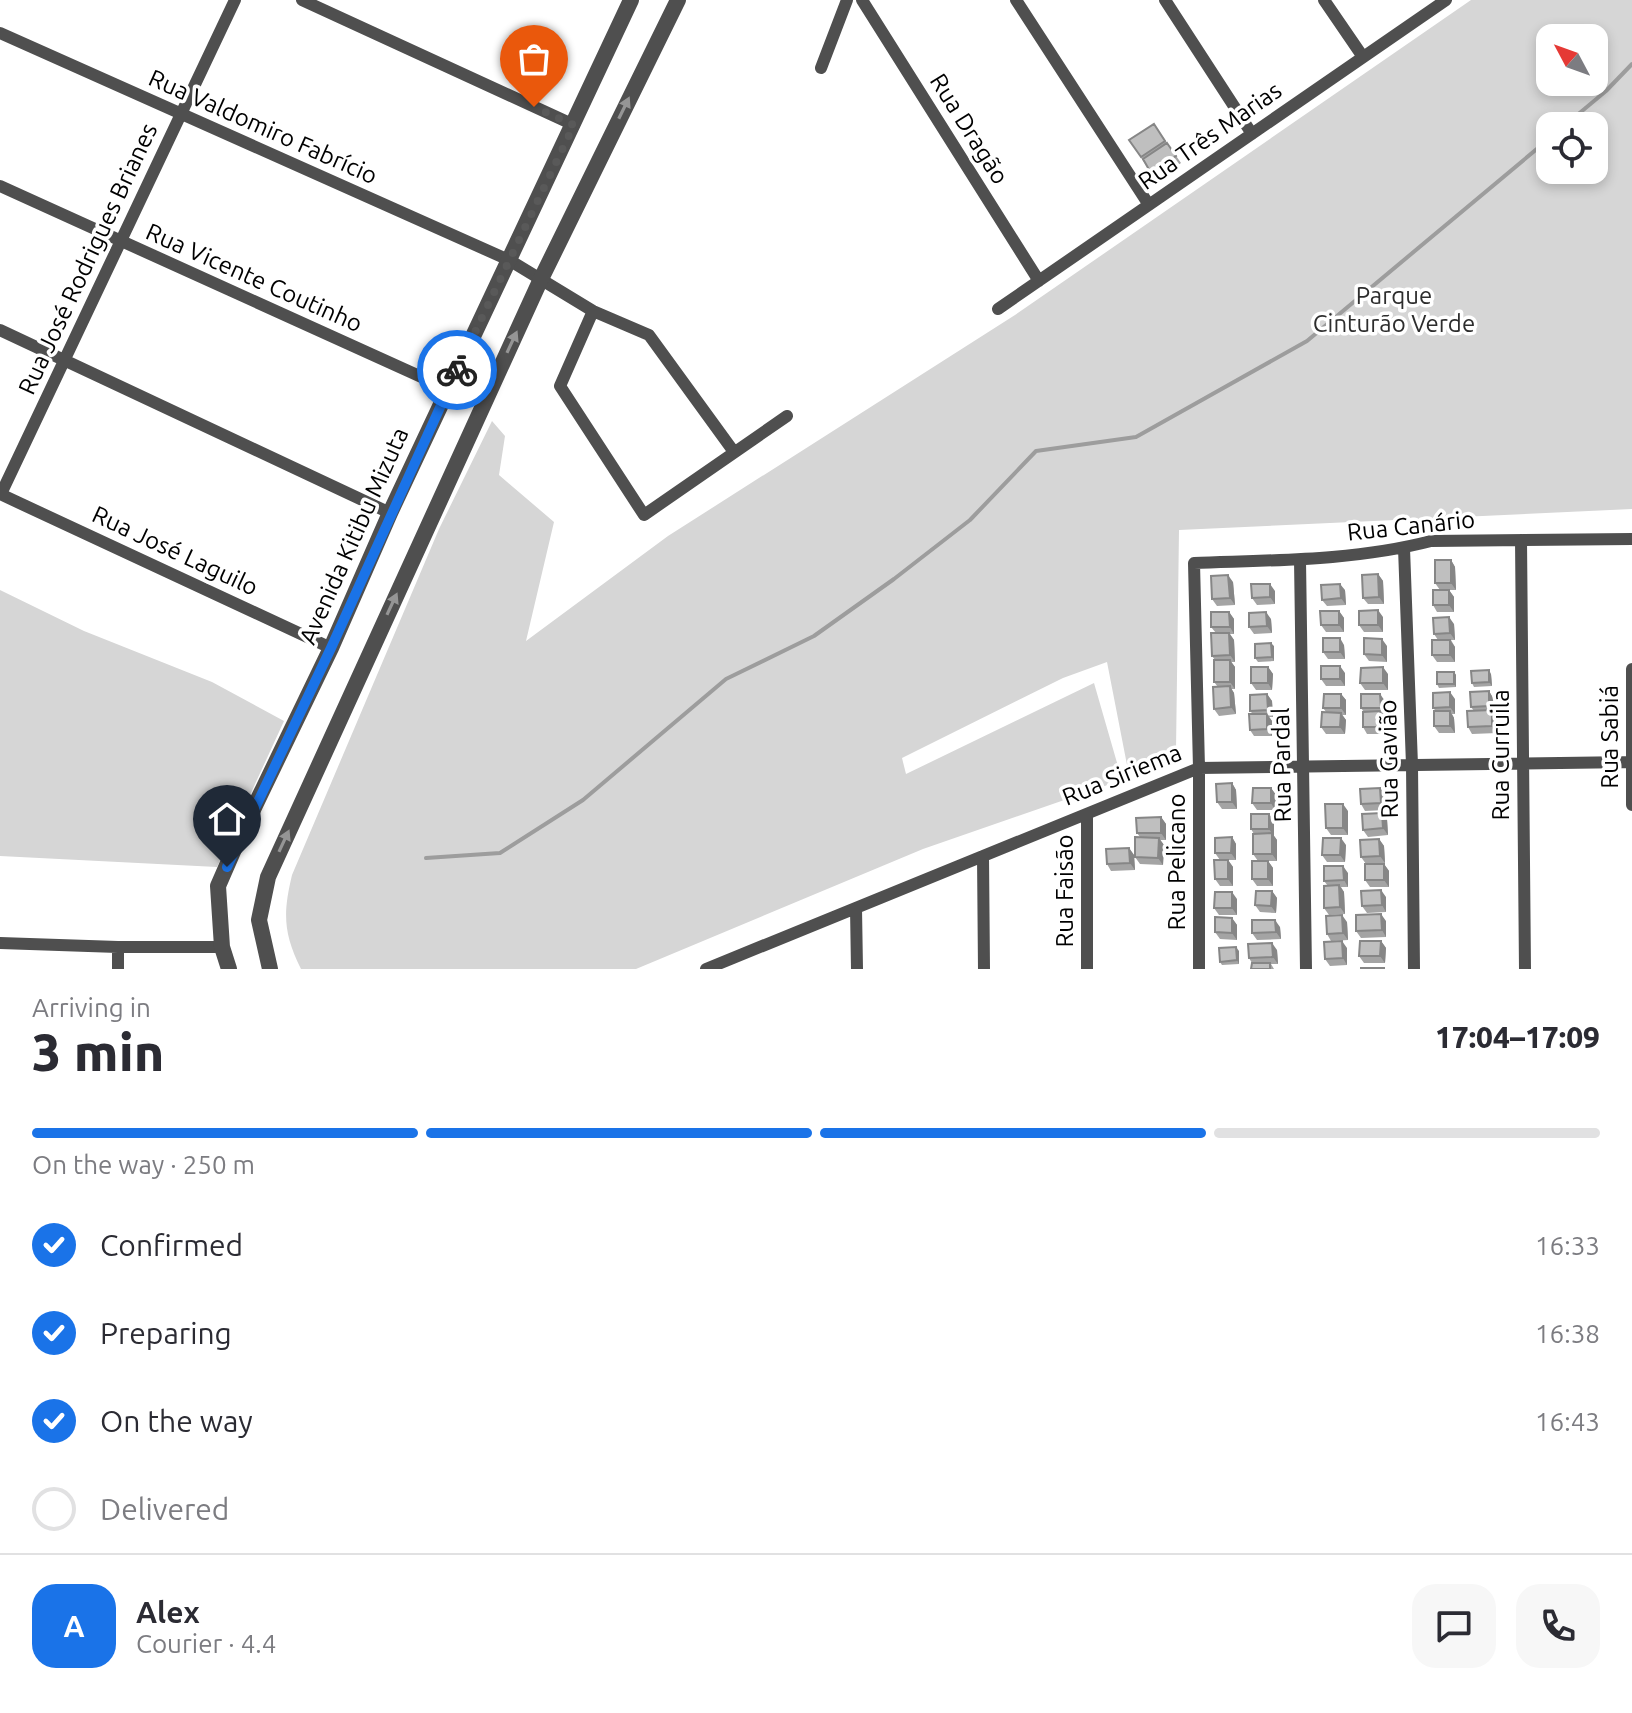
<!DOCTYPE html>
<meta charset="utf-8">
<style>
body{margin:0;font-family:Ubuntu,sans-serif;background:#f7f7f7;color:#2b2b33;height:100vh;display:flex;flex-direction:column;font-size:30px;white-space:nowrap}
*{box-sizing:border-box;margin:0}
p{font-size:26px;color:#7c7c81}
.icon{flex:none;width:44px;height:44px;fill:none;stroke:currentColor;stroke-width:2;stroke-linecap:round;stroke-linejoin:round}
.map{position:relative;height:969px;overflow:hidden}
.drawer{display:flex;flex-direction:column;background:#fff;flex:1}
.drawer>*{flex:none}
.needle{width:52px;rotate:311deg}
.buttons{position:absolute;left:1536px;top:24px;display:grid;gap:16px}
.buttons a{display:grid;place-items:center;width:72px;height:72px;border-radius:16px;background:#fff;box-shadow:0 4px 12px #0003;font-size:40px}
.pin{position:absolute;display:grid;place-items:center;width:68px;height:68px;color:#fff;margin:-82px -34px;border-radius:50% 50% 50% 0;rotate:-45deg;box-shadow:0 0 8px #0007}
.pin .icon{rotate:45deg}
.courier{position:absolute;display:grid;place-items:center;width:80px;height:80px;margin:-40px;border:6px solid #1a73e8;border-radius:50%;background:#fff;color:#222;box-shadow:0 2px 10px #0007}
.headline em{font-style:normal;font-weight:800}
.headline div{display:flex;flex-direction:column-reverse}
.headline{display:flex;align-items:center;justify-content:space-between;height:136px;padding:0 32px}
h1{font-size:52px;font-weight:800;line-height:60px}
.bar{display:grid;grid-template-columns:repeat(4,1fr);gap:12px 8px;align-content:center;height:96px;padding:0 32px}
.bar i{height:10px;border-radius:6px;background:#e1e1e2}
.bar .active{background:#1a73e8}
.bar p{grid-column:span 4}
.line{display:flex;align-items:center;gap:20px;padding:0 32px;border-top:2px solid #e1e1e2}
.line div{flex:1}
.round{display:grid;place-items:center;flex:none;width:84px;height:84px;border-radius:24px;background:#f7f7f7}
ol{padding:0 32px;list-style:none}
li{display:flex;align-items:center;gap:24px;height:88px}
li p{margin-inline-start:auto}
li .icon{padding:8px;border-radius:50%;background:#1a73e8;color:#fff;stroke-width:4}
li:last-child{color:#7c7c81}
li i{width:44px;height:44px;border:4px solid #e1e1e2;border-radius:50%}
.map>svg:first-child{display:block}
.green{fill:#d6d6d6;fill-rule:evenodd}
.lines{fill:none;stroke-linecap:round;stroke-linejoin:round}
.stream{stroke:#9d9d9d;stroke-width:4}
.minor{stroke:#4f4f4f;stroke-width:12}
.tertiary{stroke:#4f4f4f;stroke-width:16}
.wall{fill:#a4a4a4}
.shaded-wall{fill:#868686}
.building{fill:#bfbfbf;stroke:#868686;stroke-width:2}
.oneway{fill:#959595}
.done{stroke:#595959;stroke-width:8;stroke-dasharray:0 14.4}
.route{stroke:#1a73e8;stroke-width:10}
.labels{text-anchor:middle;stroke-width:7;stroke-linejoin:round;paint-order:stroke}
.street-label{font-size:24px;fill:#000;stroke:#fff}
.park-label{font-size:24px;fill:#2d2d2d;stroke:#fff}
</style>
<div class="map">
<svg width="1632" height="969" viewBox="0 0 1632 969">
<rect width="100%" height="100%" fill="#fff"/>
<path class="green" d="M1471,0H1632V509L1179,530L1176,750L1128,770L1107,662L1063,678L902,758L906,774L1094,683L1122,780L923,849L636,969H301C283,933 283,913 292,875L439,529L492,421L505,436L499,475L554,522L526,641L668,536L1015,315ZM1550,38H1594V82H1550ZM1550,126H1594V170H1550Z
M0,590L84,631L212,682L284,721L217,867L0,856Z"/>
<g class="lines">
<path class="stream" d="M1564,126L1606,91L1632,64
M426,858L500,853L583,800L726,679L814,636L894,579L970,520L1036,451L1136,437L1307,341L1550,138"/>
<path class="minor" d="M302,0L574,125
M862,0L1039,281
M1016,0L1149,205
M1165,0L1252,134
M1324,0L1363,57
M0,33L509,260L593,311L649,335L734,452
M821,68L847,0
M0,186L448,389
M998,309L1446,0
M593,311L560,386L644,515L787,416
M0,330L390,513
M0,494L331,648
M1,494L235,0
M1521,540L1525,969
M1404,548L1412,765L1414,969
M1300,560L1306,969
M1632,669V805
M1087,814V969
M983,856L984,969
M856,908L857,969
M0,943L118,947H222
M118,969V947
M706,969L1199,768L1632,762
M1199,969V768L1194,563C1272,560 1354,561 1431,541L1632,539"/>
<path class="tertiary" d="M229,969L222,947L218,886L235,847L331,648L390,513L631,0
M270,969L259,920L268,877L540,281L678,0"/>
</g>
<path class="wall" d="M1154,124L1181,163L1156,180L1129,140Z
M1451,560L1455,567L1456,590H1440L1435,583Z
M1378,574L1383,581L1384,604H1368L1363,598Z
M1233,582L1235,605L1217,606L1212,599Z
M1345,590L1346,605L1327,606L1322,600Z
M1449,590L1454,597V612H1437L1433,605Z
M1275,591V604L1257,605L1252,598Z
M1339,611L1344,618V632H1326L1321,625Z
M1229,612L1234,619V634H1230L1234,640L1235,662H1231L1235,667V689H1231L1234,693L1236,714L1219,716L1214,709L1218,687L1214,682L1215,660L1212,656L1216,633L1211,627Z
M1383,617V632H1364L1359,625Z
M1271,619L1272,633L1254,634L1249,627Z
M1454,624L1455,640H1451L1455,647V662H1437L1432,655L1438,640L1434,634Z
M1344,645L1345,659H1328L1323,652Z
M1274,646V661L1258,662L1255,658Z
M1387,646V662L1369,661L1364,654Z
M1268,667L1273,674L1272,690H1256L1251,683Z
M1454,672L1456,675V687L1439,688L1437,684Z
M1345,673V686H1326L1321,679Z
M1388,674V690H1365L1360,683Z
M1491,674L1492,686L1474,687L1472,683Z
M1489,691L1493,698L1494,713L1497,717V733L1472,734L1468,727L1474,711L1471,707Z
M1267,694L1272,701L1273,717H1269L1272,721V736H1254L1250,730L1253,714L1250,711Z
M1341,694L1346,700V715H1342L1346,720L1345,734H1326L1321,727L1327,713L1323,708Z
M1455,699V714H1452L1454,718L1455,733H1439L1434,726L1436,711L1433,708Z
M1385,701L1386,715H1382L1385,718V734H1367L1363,727L1364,712L1361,708Z
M1232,783L1236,790L1237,809H1222L1217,802Z
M1271,788L1276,795L1275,810H1257L1252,803Z
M1380,788L1385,795L1386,810L1365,811L1361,804Z
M1348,811V835H1331L1326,828Z
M1269,814L1274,821V836L1277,840V861H1268L1273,868V886H1257L1252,879L1258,861L1253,854L1254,834L1251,829Z
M1161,817L1166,824V840H1160L1164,845L1163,865L1140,864L1135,857L1140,837L1137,833Z
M1387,819L1388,835L1368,837L1363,830Z
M1232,837L1236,844V860H1228L1233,867V886H1220L1215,879L1220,860L1215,853Z
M1379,839L1384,846L1385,863L1376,864H1384L1389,871V887H1370L1365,880L1366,864L1361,857Z
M1346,845L1345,862H1327L1322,855Z
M1129,848L1134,855L1135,870L1111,871L1107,864Z
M1348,873V887H1341L1344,892L1345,914L1329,915L1324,908L1328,886L1324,881Z
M1272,891L1277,898L1276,913L1260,912L1255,905Z
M1386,897V912L1367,913L1362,906Z
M1237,899V915H1219L1214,908Z
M1232,918L1237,925V940L1220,939L1215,932Z
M1386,921V937L1361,938L1356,931Z
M1347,922L1348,940L1331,941L1327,934Z
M1280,927L1281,939L1257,940L1252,933Z
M1381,941L1386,948L1385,963H1364L1359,956Z
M1347,948V965L1330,966L1325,959Z
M1277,950L1278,964H1271L1274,969H1251L1252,963L1249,958Z
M1239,951V964L1222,965L1220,962Z"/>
<path class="shaded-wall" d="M1451,560L1455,567L1456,590L1451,583Z
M1378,574L1383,581L1384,604L1379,597Z
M1228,575L1233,582L1235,605L1230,598Z
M1270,584L1275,591V604L1270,597Z
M1340,584L1345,590L1346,605L1341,598Z
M1449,590L1454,597V612L1449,605Z
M1378,610L1383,617V632L1378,625Z
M1339,611L1344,618V632L1339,625Z
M1229,612L1234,619V634L1230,627Z
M1266,612L1271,619L1272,633L1267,626Z
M1449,617L1454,624L1455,640L1450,633Z
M1229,633L1234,640L1235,662L1230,655Z
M1340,638L1344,645L1345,659L1340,652Z
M1382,639L1387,646V662L1382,655Z
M1450,640L1455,647V662L1450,655Z
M1271,643L1274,646V661L1272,657Z
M1230,660L1235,667V689L1230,682Z
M1340,666L1345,673V686L1340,679Z
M1268,667L1273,674L1272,690L1268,683Z
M1383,667L1388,674V690L1383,683Z
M1489,670L1491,674L1492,686L1489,682Z
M1454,672L1456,675V687L1454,684Z
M1230,686L1234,693L1236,714L1231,707Z
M1489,691L1493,698L1494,712L1489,706Z
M1450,692L1455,699V714L1450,707Z
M1267,694L1272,701L1273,717L1268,710Z
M1341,694L1346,700V715L1341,708Z
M1380,694L1385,701L1386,715L1381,708Z
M1492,710L1497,717V733L1492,726Z
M1380,711L1385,718V734L1380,727Z
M1450,711L1454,718L1455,733L1450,726Z
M1341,713L1346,720L1345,734L1340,727Z
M1267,714L1272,721V736L1267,729Z
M1232,783L1236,790L1237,809L1232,802Z
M1271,788L1276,795L1275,810L1271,803Z
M1380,788L1385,795L1386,810L1381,803Z
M1343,804L1348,811V835L1343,828Z
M1382,813L1387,819L1388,835L1383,828Z
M1269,814L1274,821V836L1269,829Z
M1161,817L1166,824V840L1161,833Z
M1272,833L1277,840V861L1272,854Z
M1232,837L1236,844V860L1231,853Z
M1159,838L1164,845L1163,865L1158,858Z
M1341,838L1346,845L1345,862L1340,855Z
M1379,839L1384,846L1385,863L1380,856Z
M1129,848L1134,855L1135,870L1130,863Z
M1228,860L1233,867V886L1228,879Z
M1268,861L1273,868V886L1268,879Z
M1384,864L1389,871V887L1384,880Z
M1343,866L1348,873V887L1344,880Z
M1339,885L1344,892L1345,914L1340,907Z
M1381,890L1386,897V912L1382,905Z
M1272,891L1277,898L1276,913L1271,906Z
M1232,892L1237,899V915L1232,908Z
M1381,914L1386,921V937L1382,930Z
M1342,915L1347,922L1348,940L1343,933Z
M1232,918L1237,925V940L1232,933Z
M1275,920L1280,927L1281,939L1276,932Z
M1342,941L1347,948V965L1343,958Z
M1381,941L1386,948L1385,963L1380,956Z
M1272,943L1277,950L1278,964L1273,957Z
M1236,947L1239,951V964L1237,960Z"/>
<path class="building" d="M1154,124L1165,141L1141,157L1129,140Z
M1167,143L1176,156L1151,173L1143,159Z
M1435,560H1451V583H1435Z
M1378,574L1379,597L1363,598L1362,575Z
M1228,575L1230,598L1212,599L1211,576Z
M1251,584H1270V597L1252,598Z
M1340,584L1341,598L1322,600L1321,585Z
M1433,590H1449V605H1433Z
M1378,610V625H1359V611Z
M1320,611H1339V625H1321Z
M1211,612H1229L1230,627H1211Z
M1266,612L1267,626L1249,627V613Z
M1449,617L1450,633L1434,634L1433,618Z
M1211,633H1229L1230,655L1212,656Z
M1323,638H1340V652H1323Z
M1364,638L1382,639V655L1364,654Z
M1432,640H1450V655H1432Z
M1271,643L1272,657L1255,658V644Z
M1214,660H1230V682H1214Z
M1321,666H1340V679H1321Z
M1251,667H1268V683H1251Z
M1383,667V683H1360L1361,668Z
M1489,670V682L1472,683L1471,671Z
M1437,672H1454V684H1437Z
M1230,686L1231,707L1214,709L1213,687Z
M1489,691V706L1471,707L1470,692Z
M1450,692V707L1433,708V693Z
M1267,694L1268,710L1250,711V695Z
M1324,694H1341V708H1323Z
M1361,694H1380L1381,708H1361Z
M1492,710V726L1468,727L1467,711Z
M1380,711V727H1363V712Z
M1434,711H1450V726H1434Z
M1322,712L1341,713L1340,727H1321Z
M1249,714H1267V729L1250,730Z
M1232,783V802H1217L1216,784Z
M1253,788H1271V803H1252Z
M1380,788L1381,803L1361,804L1360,789Z
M1325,804H1343V828H1326Z
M1382,813L1383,828L1363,830L1362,814Z
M1251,814H1269V829H1251Z
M1161,817V833H1137L1136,818Z
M1272,833V854H1253V834Z
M1135,837L1159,838L1158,858L1135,857Z
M1232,837L1231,853H1215V838Z
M1323,838H1341L1340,855H1322Z
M1379,839L1380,856L1361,857L1360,840Z
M1129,848L1130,863L1107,864L1106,849Z
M1214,860H1228V879H1215Z
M1252,861H1268V879H1252Z
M1365,864H1384V880H1365Z
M1324,866H1343L1344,880L1324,881Z
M1339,885L1340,907L1324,908V886Z
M1381,890L1382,905L1362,906L1361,891Z
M1256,891H1272L1271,906L1255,905Z
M1215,892H1232V908H1214Z
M1381,914L1382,930L1356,931V915Z
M1342,915L1343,933L1327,934L1326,916Z
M1215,917L1232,918V933L1215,932Z
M1252,920H1275L1276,932L1252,933Z
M1342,941L1343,958L1325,959L1324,942Z
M1360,941H1381L1380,956H1359Z
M1272,943L1273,957L1249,958L1248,944Z
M1236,947L1237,960L1220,962L1219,948Z
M1252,963H1270V969H1251Z
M1361,968H1384V969H1361Z"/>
<defs><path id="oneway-solid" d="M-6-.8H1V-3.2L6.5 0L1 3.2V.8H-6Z" transform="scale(2)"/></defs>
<g class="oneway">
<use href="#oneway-solid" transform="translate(624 108) rotate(-64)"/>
<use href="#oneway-solid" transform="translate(512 342) rotate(-65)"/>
<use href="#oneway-solid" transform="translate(392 604) rotate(-65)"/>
<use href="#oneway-solid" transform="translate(284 841) rotate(-65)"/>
</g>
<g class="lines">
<path class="done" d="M457,370L574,125L534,107"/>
<path class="route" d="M227,867L331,648L457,370"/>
</g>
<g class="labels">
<g class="street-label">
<text transform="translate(263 127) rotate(24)" y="8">Rua Valdomiro Fabrício</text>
<text transform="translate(969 129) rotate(58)" y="8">Rua Dragão</text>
<text transform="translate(1210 136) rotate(-35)" y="8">Rua Três Marias</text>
<text transform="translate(88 259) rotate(-65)" y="8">Rua José Rodrigues Brianes</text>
<text transform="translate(254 278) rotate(24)" y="8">Rua Vicente Coutinho</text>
<text transform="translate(1411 526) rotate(-6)" y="8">Rua Canário</text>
<text transform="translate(354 536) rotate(-66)" y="8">Avenida Kitibu Mizuta</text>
<text transform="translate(175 551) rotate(25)" y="8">Rua José Laguilo</text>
<text transform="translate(1610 737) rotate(-90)" y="8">Rua Sabiá</text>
<text transform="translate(1501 755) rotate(-90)" y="8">Rua Curruila</text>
<text transform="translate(1389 759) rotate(-91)" y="8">Rua Gavião</text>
<text transform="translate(1282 765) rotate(-91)" y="8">Rua Pardal</text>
<text transform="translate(1122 775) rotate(-22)" y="8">Rua Siriema</text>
<text transform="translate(1177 862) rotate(-90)" y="8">Rua Pelicano</text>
<text transform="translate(1065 891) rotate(-90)" y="8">Rua Faisão</text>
</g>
<g class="park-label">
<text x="1394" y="304">Parque<tspan x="1394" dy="28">Cinturão Verde</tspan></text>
</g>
</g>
</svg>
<div class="buttons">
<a><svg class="needle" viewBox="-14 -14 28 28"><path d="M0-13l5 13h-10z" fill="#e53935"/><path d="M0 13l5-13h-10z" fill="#7c7c81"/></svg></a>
<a><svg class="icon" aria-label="locate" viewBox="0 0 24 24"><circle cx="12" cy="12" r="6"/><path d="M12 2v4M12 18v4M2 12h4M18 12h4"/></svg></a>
</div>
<div class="pin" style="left:534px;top:107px;background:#ea580c"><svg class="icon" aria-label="bag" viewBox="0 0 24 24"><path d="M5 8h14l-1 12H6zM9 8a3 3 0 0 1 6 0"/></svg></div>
<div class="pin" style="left:227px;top:867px;background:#1f2937"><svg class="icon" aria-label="home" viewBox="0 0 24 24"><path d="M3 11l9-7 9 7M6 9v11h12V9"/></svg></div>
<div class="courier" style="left:457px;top:370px"><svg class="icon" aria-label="bike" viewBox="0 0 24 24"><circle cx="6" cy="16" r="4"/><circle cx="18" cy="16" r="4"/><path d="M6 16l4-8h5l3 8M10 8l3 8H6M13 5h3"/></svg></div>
</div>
<section class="drawer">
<div class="headline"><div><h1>3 min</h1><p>Arriving in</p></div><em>17:04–17:09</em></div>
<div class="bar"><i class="active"></i><i class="active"></i><i class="active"></i><i></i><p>On the way · 250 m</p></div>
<ol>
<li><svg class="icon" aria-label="check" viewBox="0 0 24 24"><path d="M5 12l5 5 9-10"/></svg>Confirmed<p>16:33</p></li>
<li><svg class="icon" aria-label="check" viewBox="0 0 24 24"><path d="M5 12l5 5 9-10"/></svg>Preparing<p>16:38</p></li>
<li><svg class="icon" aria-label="check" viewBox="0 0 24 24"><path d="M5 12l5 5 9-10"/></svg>On the way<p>16:43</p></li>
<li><i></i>Delivered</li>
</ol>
<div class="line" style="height:144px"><b class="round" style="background:#1a73e8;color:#fff">A</b><div><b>Alex</b><p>Courier · 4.4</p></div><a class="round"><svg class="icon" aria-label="chat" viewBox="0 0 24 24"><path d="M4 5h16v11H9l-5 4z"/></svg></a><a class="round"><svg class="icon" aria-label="phone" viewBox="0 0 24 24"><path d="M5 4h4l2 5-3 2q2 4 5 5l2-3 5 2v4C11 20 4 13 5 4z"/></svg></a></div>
</section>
